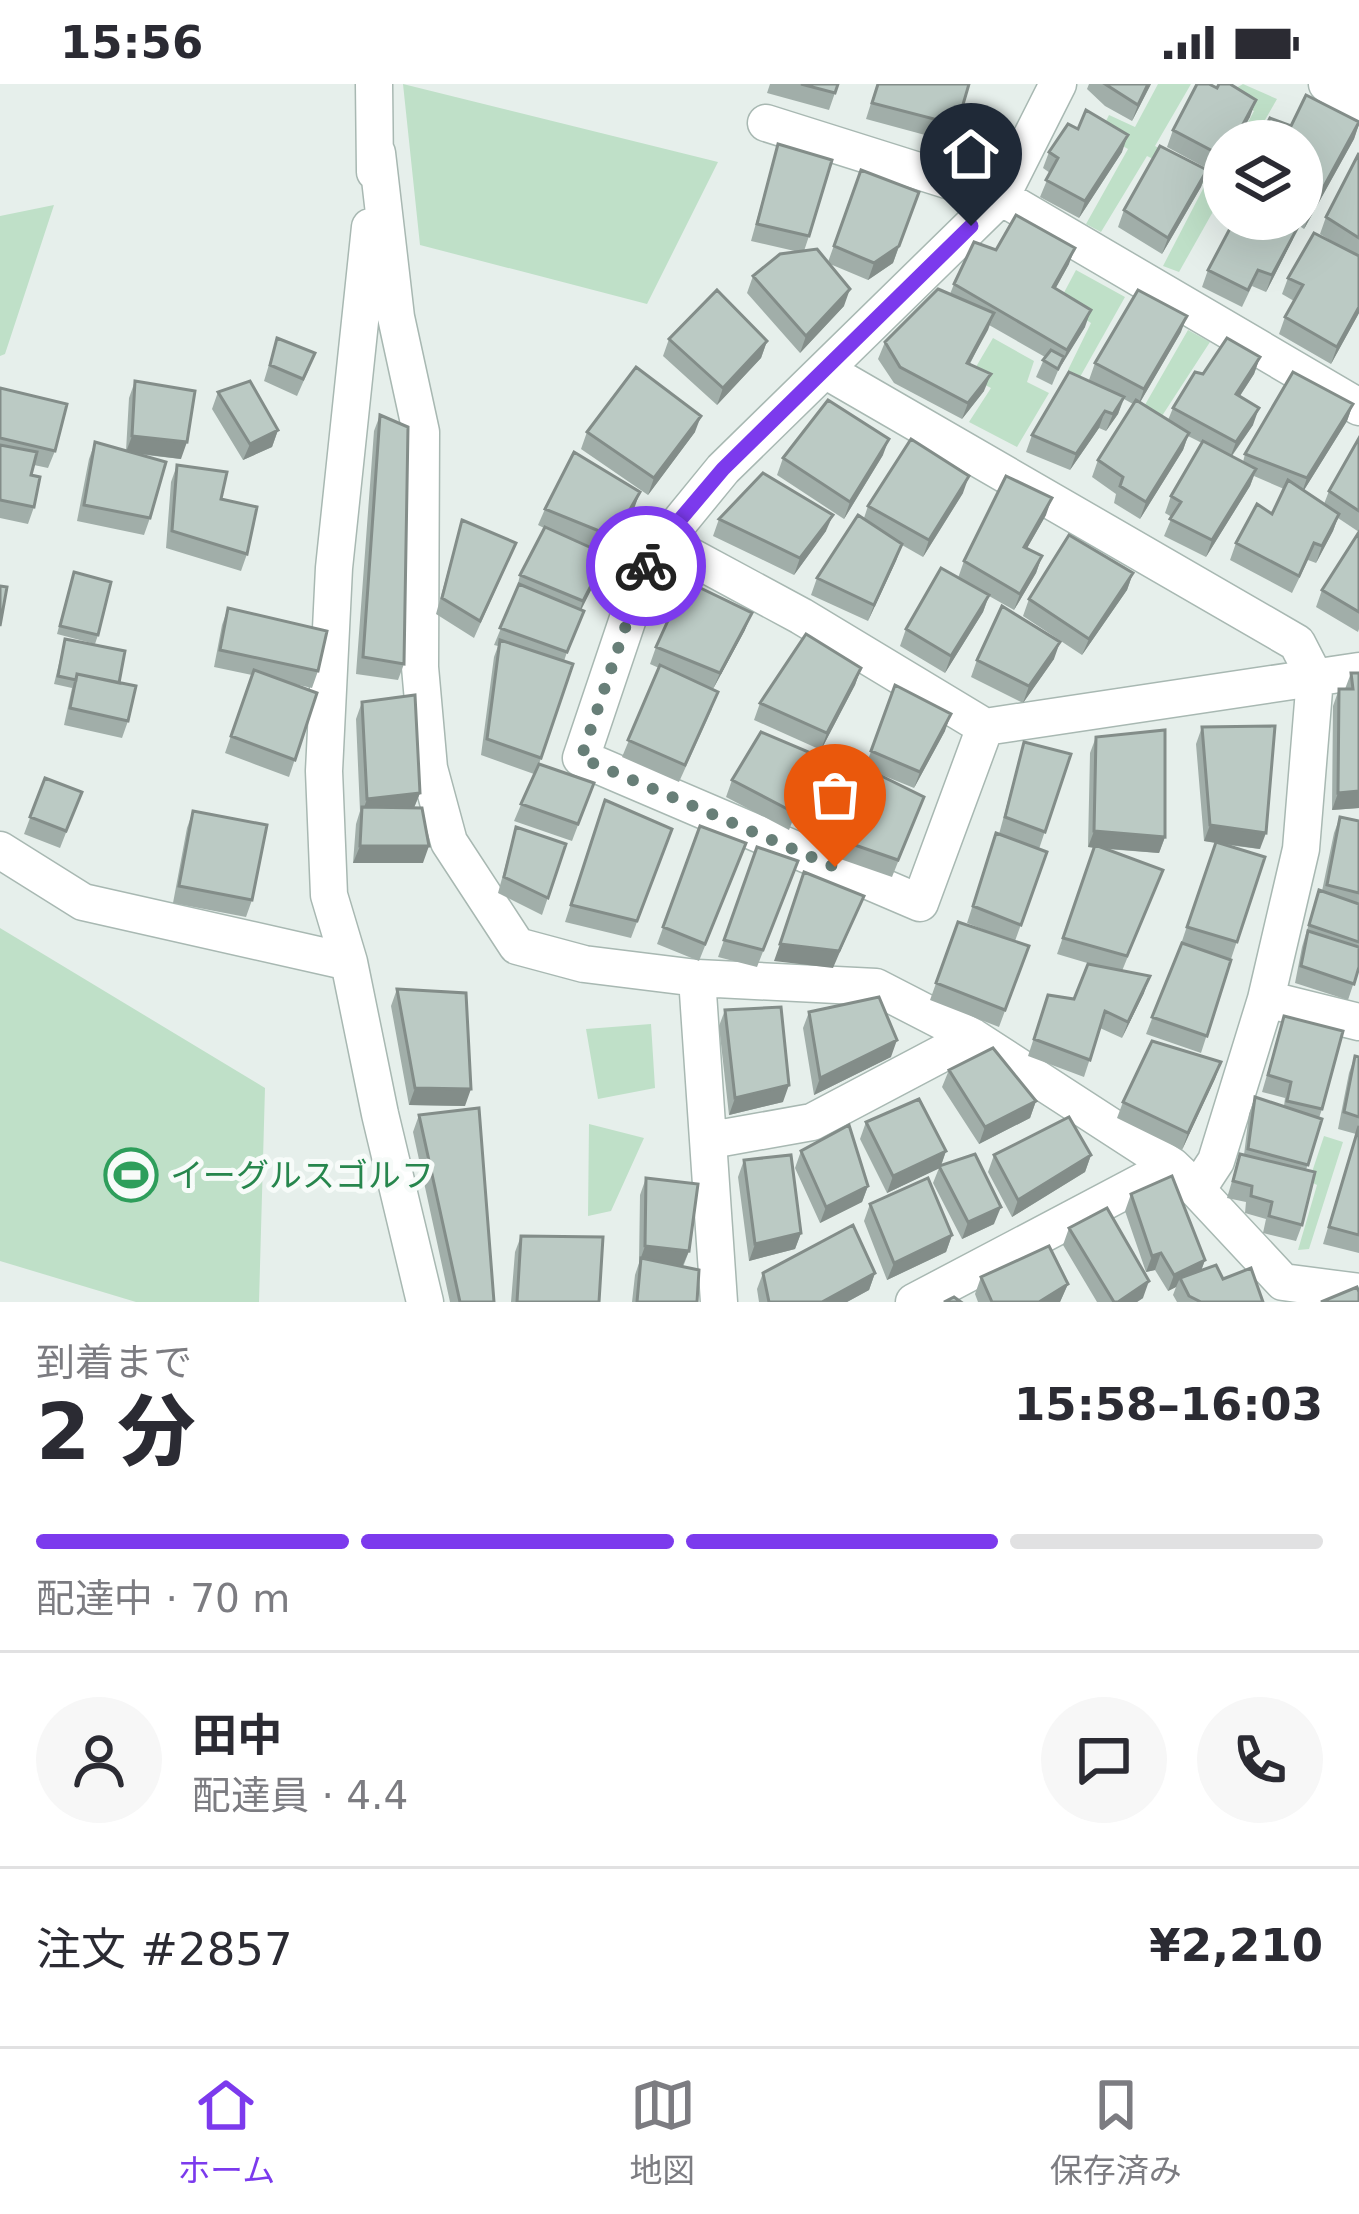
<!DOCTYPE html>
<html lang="ja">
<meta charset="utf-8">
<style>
body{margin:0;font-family:"DejaVu Sans","Noto Sans JP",sans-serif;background:#f7f7f7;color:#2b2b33;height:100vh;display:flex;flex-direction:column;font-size:45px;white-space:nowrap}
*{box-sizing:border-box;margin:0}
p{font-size:39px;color:#7c7c81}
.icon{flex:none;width:66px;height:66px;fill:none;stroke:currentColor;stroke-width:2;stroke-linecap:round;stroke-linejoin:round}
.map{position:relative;height:1218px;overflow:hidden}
.details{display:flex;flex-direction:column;background:#fff;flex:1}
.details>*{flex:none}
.fabs{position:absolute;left:1203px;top:36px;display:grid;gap:24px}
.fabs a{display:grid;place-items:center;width:120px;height:120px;border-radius:50%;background:#fff;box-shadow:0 12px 48px #0002;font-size:60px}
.pin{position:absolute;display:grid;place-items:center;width:102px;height:102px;color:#fff;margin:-123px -51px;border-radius:50% 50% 50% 0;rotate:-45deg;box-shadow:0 0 12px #0007}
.pin .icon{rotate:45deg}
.courier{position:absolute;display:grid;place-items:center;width:120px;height:120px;margin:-60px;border:9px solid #7c3aed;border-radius:50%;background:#fff;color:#222;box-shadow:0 3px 15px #0007}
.overview em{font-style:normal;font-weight:800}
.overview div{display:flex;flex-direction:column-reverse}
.overview{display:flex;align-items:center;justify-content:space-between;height:204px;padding:0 36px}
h1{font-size:78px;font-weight:800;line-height:90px}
.bar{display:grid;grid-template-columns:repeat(4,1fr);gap:18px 12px;align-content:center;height:144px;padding:0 36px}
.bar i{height:15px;border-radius:9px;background:#e1e1e2}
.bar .current{background:#7c3aed}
.bar p{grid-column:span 4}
.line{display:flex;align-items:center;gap:30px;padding:0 36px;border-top:3px solid #e1e1e2}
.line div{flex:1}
.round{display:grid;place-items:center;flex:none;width:126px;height:126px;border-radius:63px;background:#f7f7f7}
.status{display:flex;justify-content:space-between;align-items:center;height:84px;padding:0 60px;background:#fff;direction:ltr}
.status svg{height:33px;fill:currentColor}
.dock{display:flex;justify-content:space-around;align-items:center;height:168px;border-top:3px solid #e1e1e2;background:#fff;font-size:33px;color:#7c7c81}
.dock a{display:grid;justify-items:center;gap:6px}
.dock .current{color:#7c3aed}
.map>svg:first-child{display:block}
.green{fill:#bfe0c8}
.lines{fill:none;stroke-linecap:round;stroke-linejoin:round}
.minor-casing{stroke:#a8b8b2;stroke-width:39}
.minor{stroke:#fff;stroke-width:36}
.wall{fill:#a1aea9}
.shaded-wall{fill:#838d89}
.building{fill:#bbcac4;stroke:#838d89;stroke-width:3}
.done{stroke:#687f78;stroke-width:12;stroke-dasharray:0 21.6}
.route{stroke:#7c3aed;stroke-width:15}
.labels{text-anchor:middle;stroke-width:10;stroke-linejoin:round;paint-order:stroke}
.leisure-label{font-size:33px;fill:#27864d;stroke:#f7fbf9;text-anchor:start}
</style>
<div class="status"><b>15:56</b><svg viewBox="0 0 49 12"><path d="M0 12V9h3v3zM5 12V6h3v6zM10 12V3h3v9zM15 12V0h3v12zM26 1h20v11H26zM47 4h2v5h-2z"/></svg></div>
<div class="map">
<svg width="1359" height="1218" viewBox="0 0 1359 1218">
<rect width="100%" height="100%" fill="#e6efeb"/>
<path class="green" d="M403,0L718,78L647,220L420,161Z
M1158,0H1191L1155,62L1217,96L1224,83V108L1179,188L1163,182L1205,101L1147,72L1101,148L1086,140L1128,65L1100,49L1109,31L1135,43Z
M1243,0L1277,15L1253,57H1238L1254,27L1226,10Z
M54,121L5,270L0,272V132Z
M1076,186L1125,213L1080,293L1068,286L1091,239L1059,218Z
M1188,246L1210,258L1160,335L1142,326Z
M993,254L1034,277L1027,298L1049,309L1017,363L969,338L991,304L970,293Z
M0,844L265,1004L259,1218H136L0,1177Z
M651,940L655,1004L598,1015L586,945Z
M589,1040L644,1054L611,1127L588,1132Z
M1324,1052L1343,1058L1309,1165L1298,1166L1317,1101L1309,1097Z"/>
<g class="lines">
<g class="minor-casing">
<path id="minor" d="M374,0L375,88
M1058,0L1001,113L723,385L647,478L581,674L920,819L985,643L1359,587
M1327,0L1359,19
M766,39L1001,113L1359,323
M377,69L396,233L421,348L420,583L429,684L449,758L517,862L584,880L697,894L876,903L973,953L1172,1082
M370,143L334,484L324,687L329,811L349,878L380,1030L425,1218
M825,286L1297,559L1315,594L1301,765L1266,915L1216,1077L1197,1106L1172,1082L914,1218
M662,457L801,532L985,643
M0,766L83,818L349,878
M697,894L719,1218
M1266,915L1359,938
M711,1056L812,1038L973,953
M1197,1106L1283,1198L1359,1208"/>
</g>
<use href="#minor" class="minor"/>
</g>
<path class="wall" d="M770,0H838L829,26L767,9Z
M877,0L957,41L951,58L866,35Z
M1089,0H1151L1132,37L1105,22L1087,5Z
M1250,33L1224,57V81L1219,91L1167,63L1173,46Z
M1359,40L1354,55L1304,145L1298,141L1292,157L1266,208L1252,202L1242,223L1202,203L1208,186L1288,135H1302V57L1291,42Z
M778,60L809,152L804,167L828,178L861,86L919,108L893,179L868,196L830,180L844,222L800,269L747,209L753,192L799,168L751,157Z
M1049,68H1122L1079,134L1040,113L1050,89L1043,84Z
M1359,69V229L1331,280L1279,250L1285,233L1294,217L1282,210L1288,194L1343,164L1320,150L1326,133Z
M1207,86L1201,103L1162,170L1118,143L1124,126Z
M996,166L1069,180L1055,205L1085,243L1060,282L1052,301L1036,293L1045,273L989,241L970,280L984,307L962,335L894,299L878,275L885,258L950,210L954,200Z
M1181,248L1140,318L1168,336L1173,324L1203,290L1260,273L1254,290L1240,312L1253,341L1232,372L1243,378L1245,370L1353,320L1347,337L1304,406L1324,420L1329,407L1359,354V448L1338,434L1333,447L1316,479L1308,476L1292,509L1230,476L1236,459L1272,430L1284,405L1254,392L1250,402L1206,473L1164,452L1172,433L1165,429L1171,412L1202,359L1188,352L1183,366L1140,435L1114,419L1116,410L1092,393L1098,376L1133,320L1124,315L1118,330L1106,347L1099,344L1070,386L1026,368L1032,351L1089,296L1095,279Z
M277,254L309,285L297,312L264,297Z
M669,255L767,257L761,274L717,321L663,272Z
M135,297L181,375L137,370L150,434L144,451L77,437L89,375L95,358L126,367L129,314Z
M0,304L55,367L48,384L34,381L31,391L34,423L28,440L0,434Z
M218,308L278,346L272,363L243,376L212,325Z
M380,331L404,580L398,596L356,590L374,347Z
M587,348H695L648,411L581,365Z
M883,371L844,435L777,391L783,374Z
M177,381L221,415L247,470L241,487L166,464L171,398Z
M963,409L923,473L902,461L868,537L811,511L817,494L864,434L868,422Z
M545,425H634L608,470L576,457L607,471L600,488L581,526L564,577L573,580L539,680L594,699L572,757L514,737L534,690L481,671L494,573L498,562L494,561L516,508L520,491L544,444L538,441Z
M1046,431L1027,464L1042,472L1036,489L1014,526L989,512L983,528L945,589L900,562L906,545L958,494L964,477Z
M719,435L826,447L794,491L713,452Z
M462,436L509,476L474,554L436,530Z
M1359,448V545L1358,548L1316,523L1322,506Z
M1133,489L1127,506L1082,571L1023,532L1029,515Z
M71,497L98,551L95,560L57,550Z
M228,524L318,587L312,604L290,599L317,609L289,693L225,669L252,591L214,583L222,541Z
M745,546L713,605L712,625L679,698L622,673L659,584L650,580L656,563Z
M65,555L119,599L128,637L122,654L64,641L72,604L54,600Z
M1054,575L1023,619L971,593L977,576Z
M861,584L855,601L821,666L754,636L760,619Z
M1351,589H1359V724L1332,726L1333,622L1339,605H1345Z
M895,601L945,647L914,704L865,684Z
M362,618L420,709L414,724L423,779H353L356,740L360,727L356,635Z
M1202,643L1260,765L1220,760L1265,773L1231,875L1201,866L1231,876L1201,969L1146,950L1181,860L1215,759L1204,757L1196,660Z
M1096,653L1165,753L1159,769L1106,765L1163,786L1122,887L1144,909L1122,954L1100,944L1084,993L1028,972L1048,911L1074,915L1094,881L1057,870L1094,764L1088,763L1090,669Z
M1024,658L1071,670L1039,765L999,750Z
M818,672L789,746L726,713L732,696Z
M857,680L924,713L892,793L823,769Z
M45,694L82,708L60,764L24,750Z
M605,716L672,745L631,854L565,838Z
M193,727L252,816L246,833L173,819L187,744Z
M1340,733L1359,737V883L1348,916L1295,899L1302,863L1319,806L1322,807L1334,749Z
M700,742L746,759L699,877L657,860Z
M516,743L566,760L542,831L498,809Z
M996,749L1047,768L1015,857L1029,862L999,943L930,916L958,838L1002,853L967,839Z
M757,763L798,777L757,883L718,873Z
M397,905L465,1022L409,1021L391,922Z
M725,926L783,1018L729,1031L719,942Z
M809,928L891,973L814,1011L803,944Z
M1284,932L1322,1025L1319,1034L1322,1035L1306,1086L1302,1141L1296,1157L1263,1149L1266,1135L1245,1129L1246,1118L1227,1114L1240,1070L1244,1071L1249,1030L1255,1013L1284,1022L1285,1014L1262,1008Z
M1355,972L1359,973V1169L1323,1160L1356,1050L1338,1045L1349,989Z
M1221,978L1182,1066L1117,1034L1123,1018Z
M949,986L1036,1017L1030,1034L979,1060L942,1003Z
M419,1031L494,1218H450L413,1048Z
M866,1038L946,1067L941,1082L994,1140L962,1155L933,1099L939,1084L887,1109L860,1055Z
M801,1067L868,1102L862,1118L820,1139L795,1084Z
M994,1071H1091L1085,1088L1012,1133L988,1088Z
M744,1076L801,1149L795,1165L749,1177L738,1093Z
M646,1094L689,1167L683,1183L697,1218H632L635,1191L639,1179L640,1111Z
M1131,1110L1205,1176L1201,1187L1223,1195L1263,1218H1177L1173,1211L1176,1203L1168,1207L1155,1186L1146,1188L1125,1127Z
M870,1120L952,1151L946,1168L887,1196L864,1137Z
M1069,1144L1143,1214L1137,1218H1097L1063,1161Z
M521,1152L599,1218H511L515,1168Z
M763,1189H875L869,1206L847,1218H759L757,1205Z
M981,1193L1068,1200L1060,1218H978L975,1210Z"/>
<path class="shaded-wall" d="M1148,0H1151L1132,37L1138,21Z
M1256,16L1250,33L1237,57H1234Z
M1359,40L1354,55L1304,145L1310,128Z
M1128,51L1122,68L1079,134L1085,117Z
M1207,86L1201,103L1162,170L1168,154Z
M1299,141L1292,157L1266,208L1272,191Z
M899,162L893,179L868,196L874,179Z
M1075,164L1069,180L1047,220L1053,203Z
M850,205L844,222L800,269L806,252Z
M1359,223V229L1331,280L1337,263Z
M1091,226L1085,243L1061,282L1067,266Z
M994,229L988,246L961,295L967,279Z
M1187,232L1181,248L1138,322L1144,305Z
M767,257L761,274L717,321L723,304Z
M1260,273L1254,290L1230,327L1236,310Z
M991,290L984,307L962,335L968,319Z
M1124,313L1118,330L1106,347L1113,330Z
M1353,320L1347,337L1301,411L1307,394Z
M1259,324L1253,341L1230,374L1236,358Z
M1105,327L1099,344L1070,386L1076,370Z
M701,332L695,348L648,411L654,394Z
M278,346L272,363L243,376L250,360Z
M1189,349L1183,366L1140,435L1146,418Z
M132,352L187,358L181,375L126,368Z
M889,355L883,371L844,435L850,418Z
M1256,385L1250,402L1206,473L1212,456Z
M969,392L963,409L923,473L929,456Z
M640,408L634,425L608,470L614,453Z
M1052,414L1046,431L1018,480L1024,463Z
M1339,430L1333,447L1316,479L1322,462Z
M833,431L826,447L794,491L800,474Z
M902,460L896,477L868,537L874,521Z
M607,471L600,488L577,534L583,517Z
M1042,472L1036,489L1014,526L1020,510Z
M1133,489L1127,506L1082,571L1089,555Z
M989,511L983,528L945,589L951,572Z
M752,529L745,546L713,605L720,589Z
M1060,558L1054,575L1023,619L1029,602Z
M861,584L855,601L821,666L827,649Z
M951,630L945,647L914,704L920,688Z
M1359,707V724L1332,726L1338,709Z
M420,709L413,726L361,732L367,715Z
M1210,741L1266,749L1260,765L1204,757Z
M1094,747L1165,753L1159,769L1088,763Z
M360,762H429L423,779H353Z
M864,812L833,884L774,877L780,860Z
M1150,892L1144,909L1122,954L1128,938Z
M897,956L891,973L814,1011L820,994Z
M1221,978L1215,995L1182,1066L1188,1049Z
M789,1001L783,1018L729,1031L735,1014Z
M415,1004L471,1005L465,1022L409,1021Z
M1036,1017L1030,1034L979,1060L985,1043Z
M946,1067L940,1084L887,1109L893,1092Z
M1091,1071L1085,1088L1012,1133L1018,1116Z
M868,1102L862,1118L820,1139L826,1123Z
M1001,1123L994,1140L962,1155L968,1138Z
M801,1149L795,1165L749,1177L755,1160Z
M952,1151L946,1168L887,1196L894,1179Z
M645,1162L689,1167L682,1183L639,1179Z
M1161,1169L1155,1186L1146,1188L1152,1172Z
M1205,1176L1199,1192L1180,1194L1176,1203L1168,1207L1174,1191Z
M875,1189L869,1206L847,1218H822Z
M1149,1197L1143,1214L1137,1218H1118Z
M1068,1200L1060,1218H1039Z"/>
<path class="building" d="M801,0H838L835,9Z
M878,0H969L957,41L872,19Z
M1105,0H1148L1138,21Z
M1197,0H1209L1217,4L1219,0H1230L1256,16L1234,57H1224V73L1173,46Z
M1306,11L1359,38L1310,128L1302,123V57H1258L1270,34L1291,42Z
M1086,26L1128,51L1085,117L1046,96L1058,74L1049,68L1068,40L1078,45Z
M778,60L832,76L809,152L757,140Z
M1160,62L1207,86L1168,154L1124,126Z
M1359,69V154L1326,133Z
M861,86L919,108L899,162L874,179L834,162Z
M1016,131L1075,164L1053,203L1091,226L1067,266L954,200L974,158L996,166Z
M1235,135H1287L1299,141L1272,191L1258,186L1248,206L1208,186Z
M1314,149L1359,172V223L1337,263L1285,233L1303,201L1288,194Z
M817,165L850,205L806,252L753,192L780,170Z
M938,205L994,229L967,279L991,290L968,319L900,283L885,258Z
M717,206L767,257L723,304L669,255Z
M1138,206L1187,232L1144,305L1095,279Z
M277,254L315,269L303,295L270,281Z
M1227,254L1260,273L1236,310L1259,324L1236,358L1173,324L1195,288L1203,290Z
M1051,266L1064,273L1058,285L1043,276Z
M636,283L701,332L654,394L587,348Z
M1069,288L1124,313L1113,330L1105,327L1076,370L1032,351Z
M1293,288L1353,320L1307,394L1245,370Z
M135,297L195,307L187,358L132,352Z
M250,297L278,346L250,360L218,308Z
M0,304L67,320L55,367L0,354Z
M828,316L889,355L850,418L783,374Z
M1136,316L1189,349L1146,418L1120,402L1123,393L1098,376Z
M380,331L408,343L404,580L363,573Z
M1359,354V427L1329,407Z
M911,355L969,392L929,456L868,422Z
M1203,357L1256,385L1212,456L1170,435L1181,418L1171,412Z
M95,358L166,378L150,434L84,421Z
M0,361L37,368L31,391L40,393L34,423L0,416Z
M574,368L640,408L614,453L545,425Z
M177,381L227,388L221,415L257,423L247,470L172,447Z
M763,389L833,431L800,474L719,435Z
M1006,392L1052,414L1024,463L1042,472L1020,510L964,477Z
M1288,396L1339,430L1322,462L1314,459L1299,492L1236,459L1257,420L1272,430Z
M858,431L902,460L874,521L817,494Z
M462,436L516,459L480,537L442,514Z
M545,443L607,471L583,517L520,491Z
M1359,448V528L1322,506Z
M1069,451L1133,489L1089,555L1029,515Z
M941,484L989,511L951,572L906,545Z
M74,488L111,498L98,551L60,542Z
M686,497L752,529L720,589L656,563Z
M519,500L584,527L567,568L500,544Z
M0,502L7,503L0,542Z
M1002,522L1060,558L1029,602L977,576Z
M228,524L327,547L318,587L220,566Z
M806,550L861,584L827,649L760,619Z
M65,555L125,567L119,599L77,590L76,596L58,592Z
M500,556L573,580L541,674L487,655Z
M660,581L718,608L685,681L628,656Z
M254,586L317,609L295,676L231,652Z
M1351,589H1359V707L1338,709L1339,605H1353Z
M77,590L136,602L128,637L70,624Z
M895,601L951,630L920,688L871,667Z
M415,611L420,709L367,715L362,618Z
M1275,642L1266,749L1210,741L1202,643Z
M1165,646V753L1094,747L1096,653Z
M761,648L818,672L795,729L732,696Z
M1024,658L1071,670L1045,748L1005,733Z
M539,680L594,699L578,740L521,720Z
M857,680L924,713L898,776L829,752Z
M45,694L82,708L66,747L30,733Z
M605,716L672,745L637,837L571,821Z
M362,723L422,724L429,762H360Z
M193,727L267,741L252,816L179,802Z
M1340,733L1359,737V809L1327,801Z
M700,742L746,759L705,860L663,843Z
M516,743L566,760L548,814L504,793Z
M996,749L1047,768L1021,841L973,822Z
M1216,758L1265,773L1237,858L1187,843Z
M1095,761L1163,786L1127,872L1063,854Z
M757,763L798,777L763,866L724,856Z
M804,788L864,812L839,867L780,860Z
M1319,806L1359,820V858L1309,841Z
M958,838L1029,862L1005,926L936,899Z
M1308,847L1359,863V883L1354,900L1301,882Z
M1182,859L1231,876L1207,952L1152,933Z
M1088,880L1150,892L1128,938L1105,927L1090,976L1034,955L1048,911L1074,915Z
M397,905L466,909L471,1005L415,1004Z
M879,913L897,956L820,994L809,928Z
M781,923L789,1001L735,1014L725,926Z
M1284,932L1343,947L1322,1025L1287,1017L1291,998L1268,991Z
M1152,957L1221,978L1188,1049L1123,1018Z
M993,964L1036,1017L985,1043L949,986Z
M1355,972L1359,973V1033L1344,1028Z
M1255,1013L1322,1035L1308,1081L1248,1065Z
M919,1015L946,1067L893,1092L866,1038Z
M479,1024L494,1218H460L419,1031Z
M1069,1033L1091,1071L1018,1116L994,1071Z
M849,1041L868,1102L826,1123L801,1067Z
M1359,1042V1151L1329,1143Z
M975,1070L1001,1123L968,1138L939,1082Z
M1240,1070L1315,1088L1302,1141L1269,1132L1272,1118L1251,1112L1252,1102L1233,1097Z
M791,1071L801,1149L755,1160L744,1076Z
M1172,1092L1205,1176L1174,1191L1161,1169L1152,1172L1131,1110Z
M646,1094L698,1100L689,1167L645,1162Z
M928,1094L952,1151L894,1179L870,1120Z
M1107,1124L1149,1197L1118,1218H1114L1069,1144Z
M853,1141L875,1189L822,1218H769L763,1189Z
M521,1152L603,1153L599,1218H517Z
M1049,1162L1068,1200L1039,1218H992L981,1193Z
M641,1174L699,1186L697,1218H637Z
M1216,1181L1223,1195L1251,1184L1263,1218H1201L1189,1212L1180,1194Z
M1357,1203L1359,1208V1218H1321Z
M954,1213L961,1218H944Z"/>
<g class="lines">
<path class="done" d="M646,482L581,674L835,783"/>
<path class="route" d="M646,482L662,457L723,385L971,142"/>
</g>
<defs>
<g id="stadium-ring" transform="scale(2.7)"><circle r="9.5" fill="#f7fbf9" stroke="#2e9e5b" stroke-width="1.5"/><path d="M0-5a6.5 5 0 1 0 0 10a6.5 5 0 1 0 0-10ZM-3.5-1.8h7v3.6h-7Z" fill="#2e9e5b"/></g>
</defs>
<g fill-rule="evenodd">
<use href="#stadium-ring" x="131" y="1091"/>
</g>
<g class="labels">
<g class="leisure-label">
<text x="170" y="1103">イーグルスゴルフ</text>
</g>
</g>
</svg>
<div class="fabs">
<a><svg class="icon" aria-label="layers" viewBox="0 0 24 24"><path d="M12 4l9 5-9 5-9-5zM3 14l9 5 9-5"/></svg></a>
</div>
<div class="pin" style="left:835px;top:783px;background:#ea580c"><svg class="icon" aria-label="bag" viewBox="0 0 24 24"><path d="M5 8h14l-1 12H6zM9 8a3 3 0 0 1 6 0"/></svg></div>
<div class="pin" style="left:971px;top:142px;background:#1f2937"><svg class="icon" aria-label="home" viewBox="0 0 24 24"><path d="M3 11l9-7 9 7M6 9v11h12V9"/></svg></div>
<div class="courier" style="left:646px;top:482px"><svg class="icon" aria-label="bike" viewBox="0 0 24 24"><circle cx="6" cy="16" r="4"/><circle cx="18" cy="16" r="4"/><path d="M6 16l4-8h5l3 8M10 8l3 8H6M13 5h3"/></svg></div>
</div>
<section class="details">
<div class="overview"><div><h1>2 分</h1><p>到着まで</p></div><em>15:58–16:03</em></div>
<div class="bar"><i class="current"></i><i class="current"></i><i class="current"></i><i></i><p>配達中 · 70 m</p></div>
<div class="line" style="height:216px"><a class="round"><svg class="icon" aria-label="person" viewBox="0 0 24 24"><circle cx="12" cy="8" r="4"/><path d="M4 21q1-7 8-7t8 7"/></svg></a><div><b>田中</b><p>配達員 · 4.4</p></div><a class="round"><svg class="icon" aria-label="chat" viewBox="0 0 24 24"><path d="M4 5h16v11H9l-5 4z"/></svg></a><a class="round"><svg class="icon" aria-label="phone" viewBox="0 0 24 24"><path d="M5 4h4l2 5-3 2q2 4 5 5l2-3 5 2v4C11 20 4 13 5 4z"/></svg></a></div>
<div class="line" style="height:156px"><div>注文 #2857</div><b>¥2,210</b></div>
</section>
<nav class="dock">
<a class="current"><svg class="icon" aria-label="home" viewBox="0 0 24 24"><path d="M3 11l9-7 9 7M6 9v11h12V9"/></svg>ホーム</a>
<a><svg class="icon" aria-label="map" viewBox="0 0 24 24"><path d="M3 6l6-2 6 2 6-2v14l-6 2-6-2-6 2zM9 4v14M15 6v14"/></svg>地図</a>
<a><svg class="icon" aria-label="saved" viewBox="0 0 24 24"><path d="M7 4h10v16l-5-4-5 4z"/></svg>保存済み</a>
</nav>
